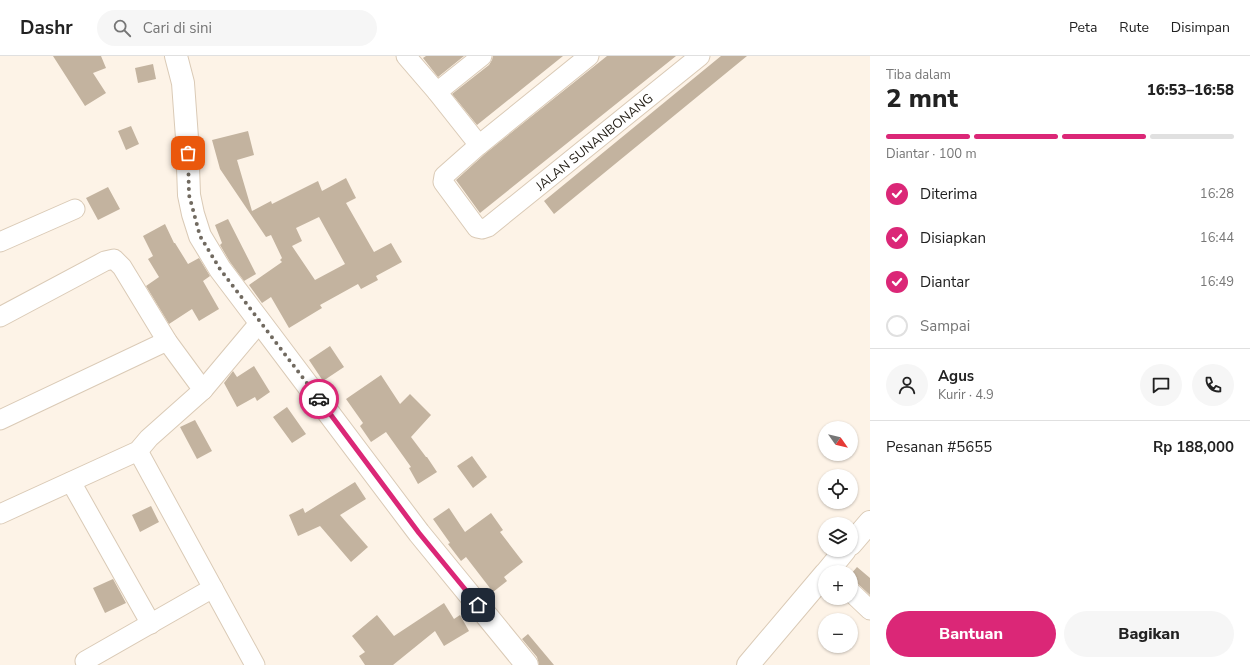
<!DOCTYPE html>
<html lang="id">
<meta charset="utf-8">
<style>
body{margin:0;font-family:"Nunito Sans",sans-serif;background:#f6f6f6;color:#222;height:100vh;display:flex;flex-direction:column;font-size:15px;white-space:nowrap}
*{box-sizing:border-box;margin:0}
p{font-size:13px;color:#767676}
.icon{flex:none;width:22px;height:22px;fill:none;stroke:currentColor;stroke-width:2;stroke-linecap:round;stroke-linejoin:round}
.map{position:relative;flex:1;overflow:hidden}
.drawer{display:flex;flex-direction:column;background:#fff;width:380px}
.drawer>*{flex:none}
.needle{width:26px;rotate:124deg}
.fabs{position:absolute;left:818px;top:365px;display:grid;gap:8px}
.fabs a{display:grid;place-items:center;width:40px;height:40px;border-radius:50%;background:#fff;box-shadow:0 1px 3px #0004;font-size:20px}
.pin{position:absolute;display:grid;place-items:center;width:34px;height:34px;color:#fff;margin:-17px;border-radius:8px;box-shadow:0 2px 6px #0006}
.courier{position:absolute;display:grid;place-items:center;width:40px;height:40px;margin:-20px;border:3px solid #db2777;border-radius:50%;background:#fff;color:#222;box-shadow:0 1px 5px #0007}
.overview em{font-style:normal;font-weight:800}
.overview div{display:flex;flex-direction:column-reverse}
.overview{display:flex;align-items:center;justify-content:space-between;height:68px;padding:0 16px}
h1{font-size:26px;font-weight:800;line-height:30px}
.bar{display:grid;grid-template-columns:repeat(4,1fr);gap:6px 4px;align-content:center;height:48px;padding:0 16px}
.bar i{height:5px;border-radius:3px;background:#e0e0e0}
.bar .current{background:#db2777}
.bar p{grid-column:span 4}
.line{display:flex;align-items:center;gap:10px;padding:0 16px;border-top:1px solid #e0e0e0}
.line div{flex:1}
.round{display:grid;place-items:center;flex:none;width:42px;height:42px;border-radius:21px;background:#f6f6f6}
ol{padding:0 16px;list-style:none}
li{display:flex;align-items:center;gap:12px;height:44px}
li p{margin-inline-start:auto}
li .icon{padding:4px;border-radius:50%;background:#db2777;color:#fff;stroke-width:4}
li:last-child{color:#767676}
li i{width:22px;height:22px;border:2px solid #e0e0e0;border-radius:50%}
.primary-button{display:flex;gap:8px;margin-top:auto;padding:8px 16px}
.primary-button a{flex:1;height:46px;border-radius:24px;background:#db2777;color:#fff;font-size:16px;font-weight:800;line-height:46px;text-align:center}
.primary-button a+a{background:#f6f6f6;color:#222}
header{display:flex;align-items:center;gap:24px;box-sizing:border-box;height:56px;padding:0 20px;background:#fff;border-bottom:1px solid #e0e0e0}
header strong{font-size:19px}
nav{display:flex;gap:22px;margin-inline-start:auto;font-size:14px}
.search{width:280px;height:36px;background:#f6f6f6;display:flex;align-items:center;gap:10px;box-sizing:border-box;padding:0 14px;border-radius:22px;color:#767676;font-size:15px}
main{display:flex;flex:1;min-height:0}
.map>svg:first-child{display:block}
.building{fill:#c3b39f;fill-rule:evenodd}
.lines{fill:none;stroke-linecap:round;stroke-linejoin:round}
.minor-casing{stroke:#dacab6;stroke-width:21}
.tertiary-casing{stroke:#dacab6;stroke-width:24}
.secondary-casing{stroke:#dacab6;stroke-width:24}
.minor{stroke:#fff;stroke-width:19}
.tertiary{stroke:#fff;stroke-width:22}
.secondary{stroke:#fff;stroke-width:22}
.done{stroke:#716a60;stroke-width:4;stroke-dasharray:0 7.2}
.route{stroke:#db2777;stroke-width:5}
.labels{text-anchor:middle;stroke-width:3.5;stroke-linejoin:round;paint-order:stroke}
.street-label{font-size:13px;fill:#252018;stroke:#fff}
</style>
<header>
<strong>Dashr</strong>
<div class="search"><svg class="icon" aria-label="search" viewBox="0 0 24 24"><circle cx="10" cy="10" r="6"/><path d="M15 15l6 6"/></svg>Cari di sini</div>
<nav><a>Peta</a><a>Rute</a><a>Disimpan</a></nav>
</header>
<main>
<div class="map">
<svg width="870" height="609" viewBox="0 0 870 609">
<rect width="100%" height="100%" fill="#fdf3e7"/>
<path class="building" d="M53,0H101L106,12L93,17L106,37L85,50Z
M426,0H464L438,21L423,2Z
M493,0H563L477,69L452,38L489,9L492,4Z
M607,0H676L480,157L456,124L486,97Z
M721,0H747L554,158L544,145Z
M153,8L156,23L138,27L135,12Z
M131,70L139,88L126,94L118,75Z
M248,75L254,99L237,104L252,155L271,145L272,148L318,125L322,135L346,122L356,142L346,147L374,196L391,187L402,206L376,220L378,224L361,233L358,228L320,249L322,252L289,272L271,241L262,247L249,229L282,206L280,204L282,202L271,179L266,181L220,113L212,84ZM319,161L345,208L315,224L292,190L302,185L296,172Z
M108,131L120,153L98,164L86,142Z
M228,163L256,218L244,225L230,206L220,189L222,187L215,169Z
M165,168L174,187H175L188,208L199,202L210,220L203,225L219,253L199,265L192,253L169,268L146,230L159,221L148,203L153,200L143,180Z
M330,290L344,311L323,325L309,304Z
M254,310L270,336L257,345L255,341L237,351L224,327L233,315L237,321Z
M381,319L400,348L410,338L431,359L411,381L426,401H427L437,416L418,428L409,412L411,411L386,376L371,386L360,370L363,367L346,343Z
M287,351L306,378L292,387L273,361Z
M195,364L212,395L197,403L180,371Z
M472,400L487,421L473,432L457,410Z
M355,426L366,443L340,459L368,491L351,506L320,470L298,480L289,459L303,452L305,457Z
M151,450L159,466L140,476L132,459Z
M449,452L465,476L491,457L503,474L500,476L523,506L504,521L507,525L493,536L466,501L461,505L448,488L450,487L433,463Z
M857,511L870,522V539L858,528L851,525V518Z
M113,523L126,547L105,557L93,532Z
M444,547L454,563L460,559L469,575L444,590L435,575L393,609H365L359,600L365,596L352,580L377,559L394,580Z
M528,578L554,609H539L537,601L522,583Z"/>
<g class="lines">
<g class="minor-casing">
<g id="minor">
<path d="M406,0L437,36L479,89"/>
<path id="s1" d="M589,0L479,89L444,120L443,126L477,172L482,173L488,171L700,0"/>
<path d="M437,36L482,0"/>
<path d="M0,186L75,153"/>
<path d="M0,261L105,205L114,203L122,211L167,285L203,334"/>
<path d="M0,364L167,285"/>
<path d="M138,395L255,609"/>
<path d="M71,426L151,568"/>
<path d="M0,458L138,395L149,382L203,334L260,266"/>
<path d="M851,536L870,554"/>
<path d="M85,605L213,532"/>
</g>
</g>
<g class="tertiary-casing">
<path id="tertiary" d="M176,0L183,27L187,82L189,139L193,158L200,180L220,213L260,266L419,477L527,609"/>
</g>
<g class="secondary-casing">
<path id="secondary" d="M851,488L870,466
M827,516L845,494
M748,609L825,518"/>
</g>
<use href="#minor" class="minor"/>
<use href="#tertiary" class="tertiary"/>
<use href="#secondary" class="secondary"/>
</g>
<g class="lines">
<path class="done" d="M188,97L189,139L200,180L220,213L319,343"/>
<path class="route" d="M319,343L419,477L478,549"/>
</g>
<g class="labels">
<g class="street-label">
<text dy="5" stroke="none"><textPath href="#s1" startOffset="399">JALAN SUNANBONANG</textPath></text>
</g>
</g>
</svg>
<div class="fabs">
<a><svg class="needle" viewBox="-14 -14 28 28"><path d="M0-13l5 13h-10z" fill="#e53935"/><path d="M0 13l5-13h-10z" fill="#767676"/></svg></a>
<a><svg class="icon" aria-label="locate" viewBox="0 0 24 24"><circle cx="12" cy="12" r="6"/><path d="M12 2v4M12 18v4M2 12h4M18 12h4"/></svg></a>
<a><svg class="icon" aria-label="layers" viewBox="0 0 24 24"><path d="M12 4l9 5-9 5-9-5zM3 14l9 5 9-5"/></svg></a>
<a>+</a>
<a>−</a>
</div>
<div class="pin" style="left:188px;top:97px;background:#ea580c"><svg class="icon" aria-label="bag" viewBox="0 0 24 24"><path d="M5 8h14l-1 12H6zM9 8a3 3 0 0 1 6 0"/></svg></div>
<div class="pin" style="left:478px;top:549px;background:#1f2937"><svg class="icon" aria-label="home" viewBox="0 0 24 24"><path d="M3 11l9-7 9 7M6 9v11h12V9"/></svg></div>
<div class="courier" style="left:319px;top:343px"><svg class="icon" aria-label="car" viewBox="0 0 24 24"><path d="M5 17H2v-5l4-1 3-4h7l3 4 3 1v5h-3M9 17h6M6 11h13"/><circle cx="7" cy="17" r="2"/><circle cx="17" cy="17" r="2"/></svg></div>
</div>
<section class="drawer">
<div class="overview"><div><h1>2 mnt</h1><p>Tiba dalam</p></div><em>16:53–16:58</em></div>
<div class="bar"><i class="current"></i><i class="current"></i><i class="current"></i><i></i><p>Diantar · 100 m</p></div>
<ol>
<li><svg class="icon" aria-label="check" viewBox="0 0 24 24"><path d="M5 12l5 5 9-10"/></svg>Diterima<p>16:28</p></li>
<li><svg class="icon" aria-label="check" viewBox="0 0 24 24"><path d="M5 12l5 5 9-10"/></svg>Disiapkan<p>16:44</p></li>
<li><svg class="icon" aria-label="check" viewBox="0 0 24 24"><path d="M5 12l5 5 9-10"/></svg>Diantar<p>16:49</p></li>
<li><i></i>Sampai</li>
</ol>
<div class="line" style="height:72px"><a class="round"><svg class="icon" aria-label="person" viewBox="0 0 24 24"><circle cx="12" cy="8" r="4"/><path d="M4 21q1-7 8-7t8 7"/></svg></a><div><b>Agus</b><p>Kurir · 4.9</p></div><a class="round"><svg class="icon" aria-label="chat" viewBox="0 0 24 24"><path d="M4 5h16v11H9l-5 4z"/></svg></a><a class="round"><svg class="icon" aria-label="phone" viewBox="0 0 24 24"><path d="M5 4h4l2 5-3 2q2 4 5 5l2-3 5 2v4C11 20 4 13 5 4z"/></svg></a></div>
<div class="line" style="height:52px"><div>Pesanan #5655</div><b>Rp 188,000</b></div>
<div class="primary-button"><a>Bantuan</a><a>Bagikan</a></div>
</section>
</main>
